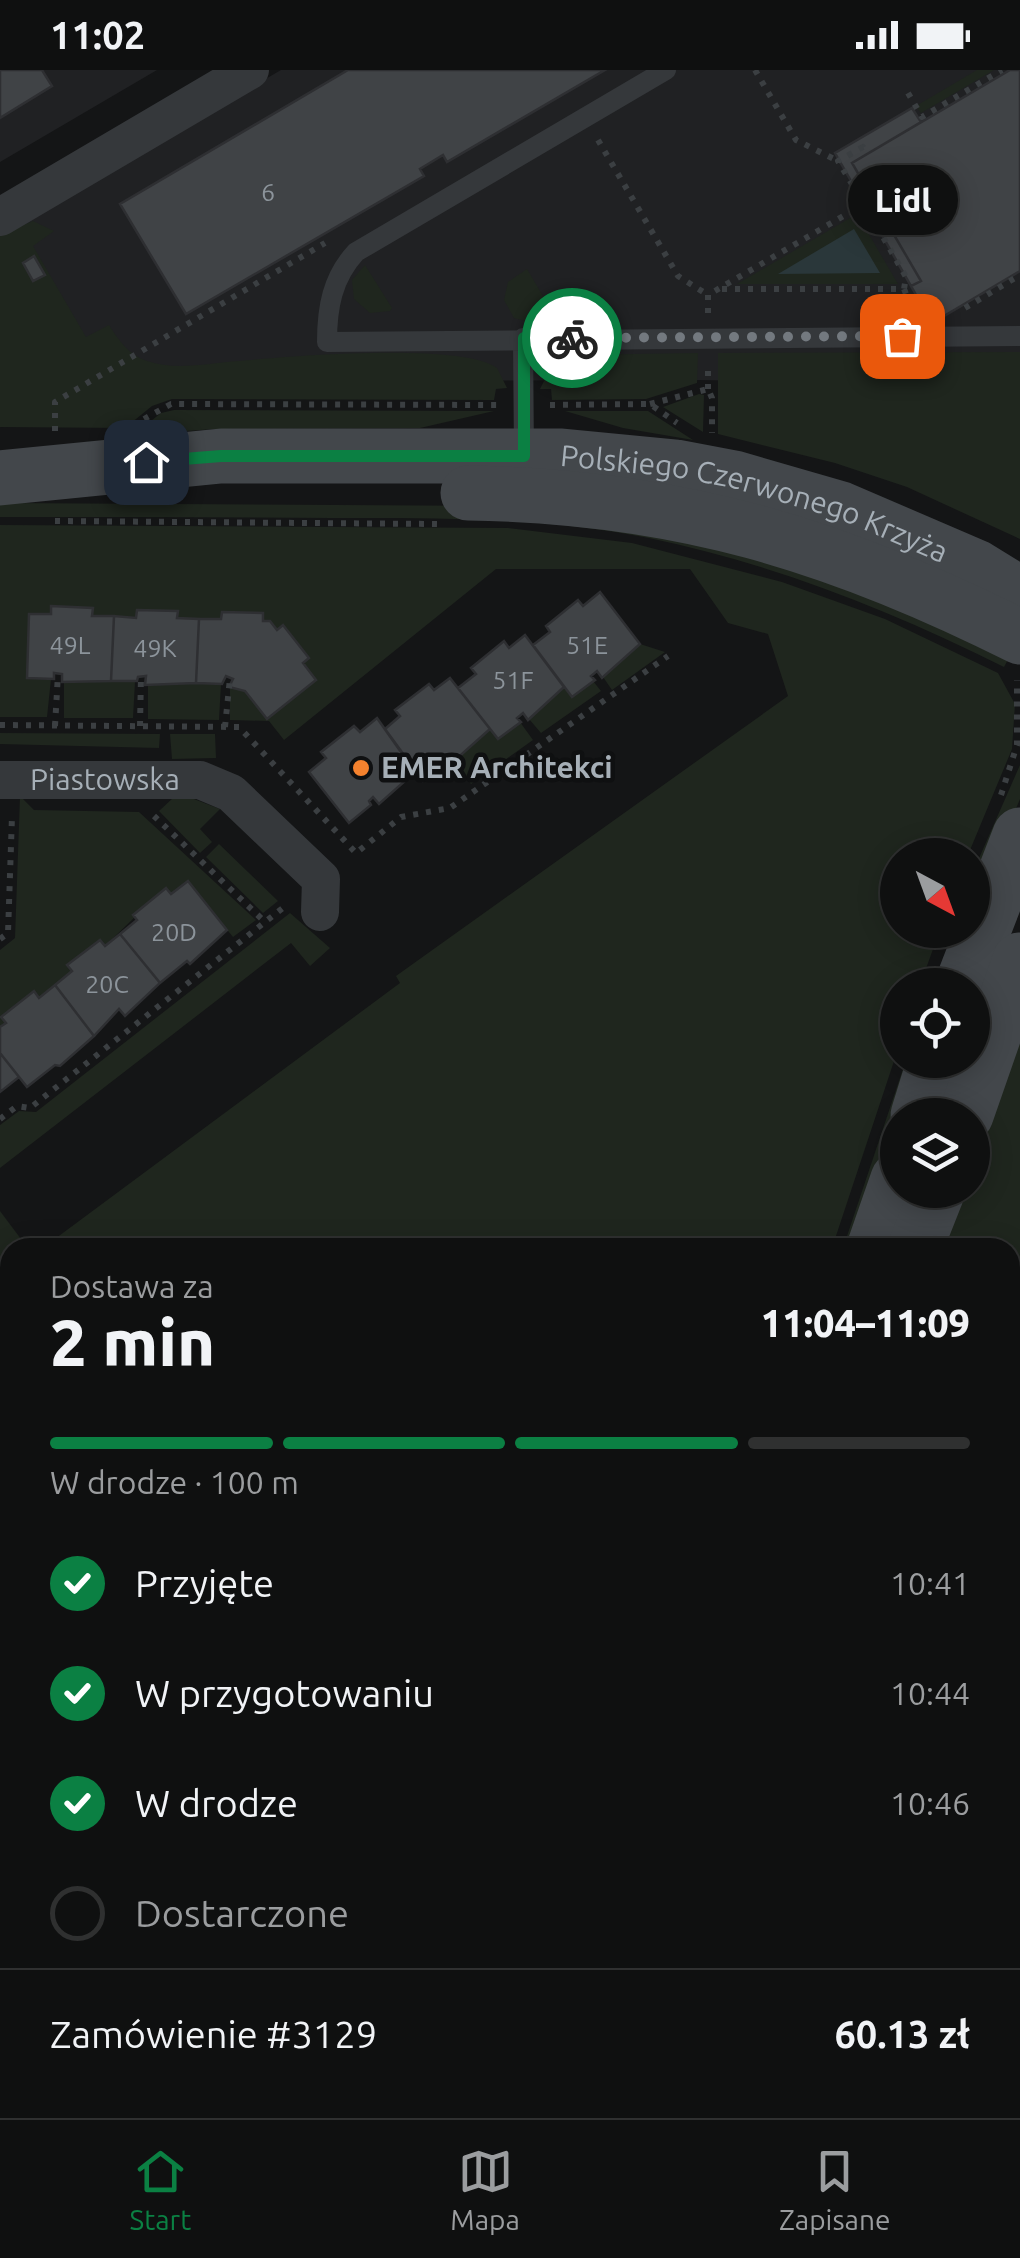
<!DOCTYPE html>
<html lang="pl">
<meta charset="utf-8">
<style>
body{margin:0;font-family:Ubuntu,sans-serif;background:#181919;color:#f1f3f6;height:100vh;display:flex;flex-direction:column;font-size:38px;white-space:nowrap}
*{box-sizing:border-box;margin:0}
p{font-size:32px;color:#9b9d9f}
.icon{flex:none;width:55px;height:55px;fill:none;stroke:currentColor;stroke-width:2;stroke-linecap:round;stroke-linejoin:round}
.map{position:relative;flex:1;overflow:hidden}
.side{position:absolute;left:0px;top:1168px;width:1020px;height:882px;display:flex;flex-direction:column;background:#0f1010;border-radius:30px 30px 0 0;box-shadow:0 5px 25px #0003,0 0 0 2px #2f3030}
.side>*{flex:none}
.needle{width:65px;rotate:139deg}
.buttons{position:absolute;left:880px;top:768px;display:grid;gap:20px}
.buttons a{display:grid;place-items:center;width:110px;height:110px;border-radius:50%;background:#0f1010;box-shadow:0 5px 25px #0003,0 0 0 2px #2f3030;font-size:50px}
.pin{position:absolute;display:grid;place-items:center;width:85px;height:85px;color:#fff;margin:-42px;border-radius:20px;box-shadow:0 5px 15px #0006}
.courier{position:absolute;display:grid;place-items:center;width:100px;height:100px;margin:-50px;border:8px solid #0b8043;border-radius:50%;background:#fff;color:#222;box-shadow:0 2px 12px #0007}
.bubble{position:absolute;height:70px;border-radius:35px;background:#0f1010;box-shadow:0 5px 25px #0003,0 0 0 2px #2f3030;font-size:32px;font-weight:800;line-height:70px;text-align:center}
.overview em{font-style:normal;font-weight:800}
.overview div{display:flex;flex-direction:column-reverse}
.overview{display:flex;align-items:center;justify-content:space-between;height:170px;padding:0 50px}
h1{font-size:65px;font-weight:800;line-height:75px}
.bar{display:grid;grid-template-columns:repeat(4,1fr);gap:15px 10px;align-content:center;height:120px;padding:0 50px}
.bar i{height:12px;border-radius:8px;background:#2f3030}
.bar .current{background:#0b8043}
.bar p{grid-column:span 4}
.line{display:flex;align-items:center;gap:25px;padding:0 50px;border-top:2px solid #2f3030}
.line div{flex:1}
ol{padding:0 50px;list-style:none}
li{display:flex;align-items:center;gap:30px;height:110px}
li p{margin-inline-start:auto}
li .icon{padding:10px;border-radius:50%;background:#0b8043;color:#fff;stroke-width:4}
li:last-child{color:#9b9d9f}
li i{width:55px;height:55px;border:5px solid #2f3030;border-radius:50%}
.status{display:flex;justify-content:space-between;align-items:center;height:70px;padding:0 50px;background:#0f1010;direction:ltr}
.status svg{height:28px;fill:currentColor}
.dock{display:flex;justify-content:space-around;align-items:center;height:140px;border-top:2px solid #2f3030;background:#0f1010;font-size:28px;color:#9b9d9f}
.dock a{display:grid;justify-items:center;gap:5px}
.dock .current{color:#0b8043}
.map>svg:first-child{display:block}
.built{fill:#202123}
.green{fill:#1f261e}
.water{fill:#2a373a}
.lines{fill:none;stroke-linecap:round;stroke-linejoin:round}
.stream{stroke:#2a373a;stroke-width:10}
.building{fill:#404346;stroke:#2e2f32;stroke-width:2.5}
.path{stroke:#3b3f42;stroke-width:6;stroke-dasharray:5 8;stroke-linecap:butt}
.lane{stroke:#35383b;stroke-width:20}
.street{stroke:#35383b;stroke-width:38}
.secondary{stroke:#43474b;stroke-width:55}
.done{stroke:#73797f;stroke-width:10;stroke-dasharray:0 18}
.route{stroke:#0b8043;stroke-width:12}
.poi-dot{fill:#f5822e;stroke:#0f1011;stroke-width:4}
.labels{text-anchor:middle;stroke-width:9;stroke-linejoin:round;paint-order:stroke}
.number-label{font-size:25px;fill:#8c949b}
.street-label{font-size:30px;fill:#a6afb7;stroke:#0f1011}
.poi-label{font-size:30px;font-weight:bold;fill:#a6afb7;stroke:#0f1011;text-anchor:start}
</style>
<div class="status"><b>11:02</b><svg viewBox="0 0 49 12"><path d="M0 12V9h3v3zM5 12V6h3v6zM10 12V3h3v9zM15 12V0h3v12zM26 1h20v11H26zM47 4h2v5h-2z"/></svg></div>
<div class="map">
<svg width="1020" height="2048" viewBox="0 0 1020 2048">
<rect width="100%" height="100%" fill="#141516"/>
<path class="built" d="M0,0H157L0,92Z
M281,0H1020V315L697,310L23,312L0,165Z"/>
<path class="green" d="M977,0H994L921,43L916,36Z
M857,144L898,214H737Z
M33,151L54,161L33,176L86,267L109,255C119,271 129,285 147,291C175,301 210,293 239,291C289,286 462,272 497,298L507,318L496,319L494,330L172,329L152,336L125,358L0,357V165Z
M365,195L392,238L390,241L370,243L354,229L352,210Z
M527,199L553,243L534,253L514,248L504,230L508,212Z
M1020,282V469L907,417L835,393L718,364V283Z
M698,283L697,313L646,329L552,330L551,319H540L552,295L570,285Z
M704,325L703,362L663,337L699,324Z
M174,340L494,341L420,358L214,359L133,365L161,343Z
M565,341H648L693,370L623,358Z
M0,433L507,436L791,492L1011,584L1004,597C890,540 774,494 649,468C545,447 439,448 333,448C222,447 111,447 0,447Z
M0,455L508,458L632,473L782,512L885,549L998,603L1015,634L1012,679L968,785H898V860H940L920,915H898L897,982L832,1178L44,1177L400,913L396,906L788,626L768,564L728,553L690,499H496L284,670L269,651L230,650V617L245,621L267,648L308,587L284,556L277,560L270,552L222,542L221,549L177,548V541L137,540L136,548L92,546L93,539L52,537L51,544H30L51,609L47,647H0Z
M640,574L665,582L612,620L603,607Z
M77,609L135,612L133,648H64V612Z
M593,611L601,621L541,663L529,649L564,617L573,627Z
M160,612L221,614L219,650L148,649V615Z
M520,652L533,670L471,714L454,691L490,659L499,669Z
M0,663L160,664L159,678L0,674Z
M170,664H215L216,688L172,689Z
M1020,695V729L973,840V802Z
M20,726L34,740L139,742L256,850L233,867L188,812L171,824L165,818L105,876L100,870L68,895L72,901L39,928L34,922L2,947L6,953L0,957V880L15,868Z
M186,726L220,739L200,759L212,772L200,783L159,741L173,728Z
M219,774L278,831L263,843L206,787Z
M290,843L330,878L310,896L291,873L0,1098V1055L19,1041L36,1042Z
M1020,926V1220L1010,1244V1178H932L954,1120H972L973,1065Z
M906,990H920L857,1177L843,1178Z
M0,1141L27,1177L10,1178V2040H438L431,2048H0Z
M1020,1846V2048H684L697,2040H1010V1852Z
M526,2040H632L626,2048H520Z"/>
<path class="water" d="M854,159L880,203L778,204Z"/>
<g class="lines">
<path class="stream" d="M1010,1833L1020,1827
M651,2048L665,2040"/>
</g>
<path class="building" d="M0,0H42L52,16L0,48Z
M348,0H605L447,92L443,85L420,99L424,106L186,244L120,134Z
M1010,0H1020V201L944,246L940,240L928,246L911,216L921,211L852,93Z
M912,38L921,52L852,93L921,211L911,216L835,83Z
M34,186L45,205L33,211L23,193Z
M600,522L640,574L602,608L597,601L591,606L595,610L572,627L533,575L550,562L546,556L578,530L583,536Z
M51,536L93,538L92,546H114L111,611L62,612V604L54,603V609L27,608L29,544H51Z
M137,540L178,541L177,548L199,549L196,613L145,615L146,606L138,607L137,611H111L114,546L136,548Z
M222,542L263,543V551H270L277,560L283,555L309,588L303,593L316,610L267,649L245,621L229,617L233,609L226,606L222,614L196,613L199,549H221Z
M525,565L564,617L528,650L523,643L517,648L521,652L498,669L458,618L476,604L471,598L504,571L509,578Z
M450,608L490,659L453,692L448,686L442,690L445,694L423,711L385,659L400,646L395,640L429,614L434,620Z
M377,648L415,702L379,734L373,727L369,731L371,735L349,753L309,702L326,688L321,682L354,656L360,662Z
M188,811L227,860L190,894L187,891L160,913L120,864L137,850L133,845L166,818L171,824Z
M120,864L160,913L125,946L119,939L94,966L55,915L72,901L67,895L100,870L105,876Z
M55,915L94,966L60,996L55,995L27,1017L0,983V957L6,953L1,947L34,921L39,928Z
M0,983L19,1007L0,1022Z"/>
<g class="lines">
<path class="path" d="M755,0L796,70L838,91
M908,23L922,47L1002,0
M598,70L678,206L708,225
M864,134L906,207L904,219
M869,143L878,138
M722,219H904L913,241
M965,238L1020,205
M708,243V225L864,134L838,91L863,77L867,84
M708,319V295
M650,334L708,319L712,328V363
M550,335L650,334L677,353
M144,349L171,334L497,335
M55,361V332L325,173
M55,451L437,454
M0,655L239,657L356,783L401,747L450,738L668,586
M55,656L58,604
M140,656L141,606
M225,657L230,608
M1001,725L1017,675V610
M154,746L265,852
M0,869L8,863L12,746
M0,1049L17,1036L30,1038L284,837"/>
<path class="lane" d="M666,0L356,182C332,208 327,238 327,272L1020,266
M523,268L524,386"/>
<g class="street">
<path d="M0,147L250,0"/>
<path id="s1" d="M0,710H200L231,723L321,809L320,842"/>
</g>
<g class="secondary">
<path id="s2" d="M0,408L221,386H562L676,397L734,408L841,439L976,497L1020,524"/>
<path d="M468,423C676,426 835,474 1020,567"/>
<path d="M962,915L1020,765"/>
<path d="M918,1045L935,990"/>
<path d="M966,1045L1020,890"/>
<path d="M874,1178L898,1109"/>
<path d="M915,1178L938,1120"/>
<path d="M492,2048L499,2040"/>
</g>
</g>
<g class="lines">
<path class="done" d="M572,268L902,266"/>
<path class="route" d="M146,392L221,386H524V268H572"/>
</g>
<circle class="poi-dot" cx="361" cy="698" r="10"/>
<g class="labels">
<g class="number-label">
<text x="268" y="131">6</text>
<text x="70" y="584">49L</text>
<text x="587" y="584">51E</text>
<text x="155" y="587">49K</text>
<text x="513" y="619">51F</text>
<text x="174" y="871">20D</text>
<text x="107" y="923">20C</text>
</g>
<g class="street-label">
<text dy="10" stroke="none"><textPath href="#s2" startOffset="762">Polskiego Czerwonego Krzyża</textPath></text>
<text dy="10" stroke="none"><textPath href="#s1" startOffset="105">Piastowska</textPath></text>
</g>
<g class="poi-label">
<text x="381" y="708">EMER Architekci</text>
</g>
</g>
</svg>
<div class="buttons">
<a><svg class="needle" viewBox="-14 -14 28 28"><path d="M0-13l5 13h-10z" fill="#e53935"/><path d="M0 13l5-13h-10z" fill="#9b9d9f"/></svg></a>
<a><svg class="icon" aria-label="locate" viewBox="0 0 24 24"><circle cx="12" cy="12" r="6"/><path d="M12 2v4M12 18v4M2 12h4M18 12h4"/></svg></a>
<a><svg class="icon" aria-label="layers" viewBox="0 0 24 24"><path d="M12 4l9 5-9 5-9-5zM3 14l9 5 9-5"/></svg></a>
</div>
<div class="pin" style="left:902px;top:266px;background:#ea580c"><svg class="icon" aria-label="bag" viewBox="0 0 24 24"><path d="M5 8h14l-1 12H6zM9 8a3 3 0 0 1 6 0"/></svg></div>
<div class="pin" style="left:146px;top:392px;background:#1f2937"><svg class="icon" aria-label="home" viewBox="0 0 24 24"><path d="M3 11l9-7 9 7M6 9v11h12V9"/></svg></div>
<div class="courier" style="left:572px;top:268px"><svg class="icon" aria-label="bike" viewBox="0 0 24 24"><circle cx="6" cy="16" r="4"/><circle cx="18" cy="16" r="4"/><path d="M6 16l4-8h5l3 8M10 8l3 8H6M13 5h3"/></svg></div>
<div class="bubble" style="left:848px;top:95px;width:110px">Lidl</div>
<section class="side">
<div class="overview"><div><h1>2 min</h1><p>Dostawa za</p></div><em>11:04–11:09</em></div>
<div class="bar"><i class="current"></i><i class="current"></i><i class="current"></i><i></i><p>W drodze · 100 m</p></div>
<ol>
<li><svg class="icon" aria-label="check" viewBox="0 0 24 24"><path d="M5 12l5 5 9-10"/></svg>Przyjęte<p>10:41</p></li>
<li><svg class="icon" aria-label="check" viewBox="0 0 24 24"><path d="M5 12l5 5 9-10"/></svg>W przygotowaniu<p>10:44</p></li>
<li><svg class="icon" aria-label="check" viewBox="0 0 24 24"><path d="M5 12l5 5 9-10"/></svg>W drodze<p>10:46</p></li>
<li><i></i>Dostarczone</li>
</ol>
<div class="line" style="height:130px"><div>Zamówienie #3129</div><b>60.13 zł</b></div>
</section>
</div>
<nav class="dock">
<a class="current"><svg class="icon" aria-label="home" viewBox="0 0 24 24"><path d="M3 11l9-7 9 7M6 9v11h12V9"/></svg>Start</a>
<a><svg class="icon" aria-label="map" viewBox="0 0 24 24"><path d="M3 6l6-2 6 2 6-2v14l-6 2-6-2-6 2zM9 4v14M15 6v14"/></svg>Mapa</a>
<a><svg class="icon" aria-label="saved" viewBox="0 0 24 24"><path d="M7 4h10v16l-5-4-5 4z"/></svg>Zapisane</a>
</nav>
